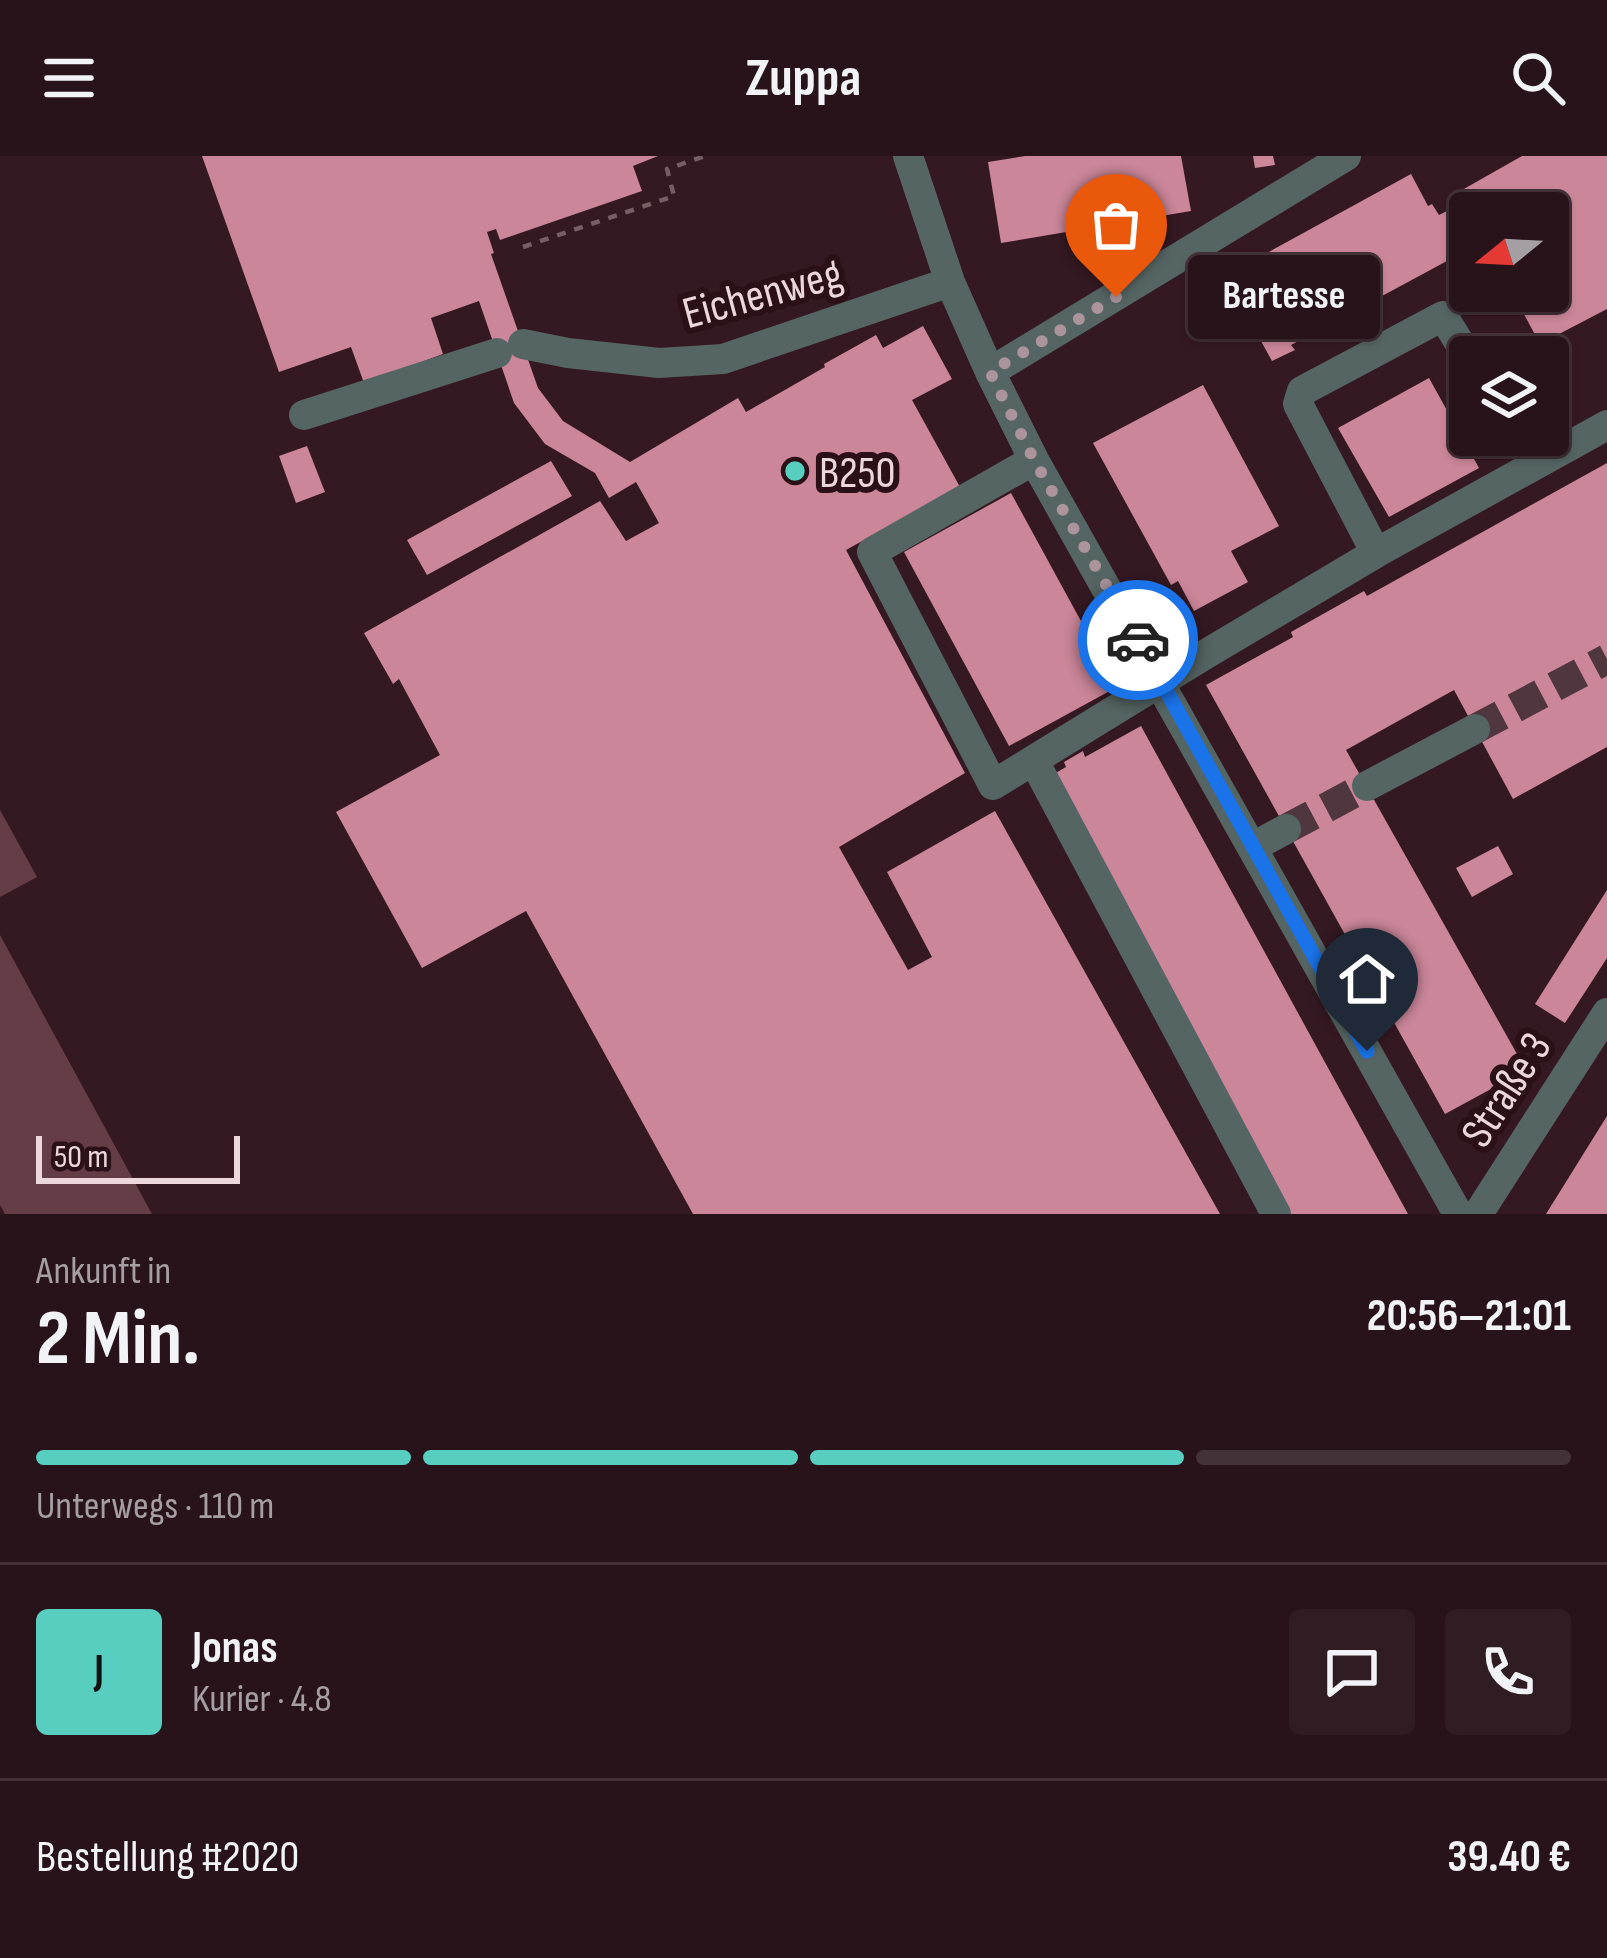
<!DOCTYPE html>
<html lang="de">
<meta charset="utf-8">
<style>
body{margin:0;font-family:"Sofia Sans Condensed",sans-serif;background:#301c23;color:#f1f3f6;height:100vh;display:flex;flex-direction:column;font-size:45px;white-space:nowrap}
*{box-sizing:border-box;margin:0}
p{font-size:39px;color:#a59ea2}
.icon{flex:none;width:66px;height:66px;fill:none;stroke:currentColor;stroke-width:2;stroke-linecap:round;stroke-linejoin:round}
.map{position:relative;height:1058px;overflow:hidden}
.panel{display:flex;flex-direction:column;background:#28131a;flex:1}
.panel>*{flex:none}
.needle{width:78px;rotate:252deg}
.buttons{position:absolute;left:1449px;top:36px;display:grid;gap:24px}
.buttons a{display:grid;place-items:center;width:120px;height:120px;border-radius:12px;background:#28131a;box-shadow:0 3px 9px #0004,0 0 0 3px #443239;font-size:60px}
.scale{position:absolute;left:36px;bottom:30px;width:204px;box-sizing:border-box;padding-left:12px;border:6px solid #ebd7dc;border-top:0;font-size:33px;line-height:42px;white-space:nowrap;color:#ebd7dc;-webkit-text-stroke:9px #2b1018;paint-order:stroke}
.pin{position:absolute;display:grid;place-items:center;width:102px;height:102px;color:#fff;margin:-123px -51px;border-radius:50% 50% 50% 0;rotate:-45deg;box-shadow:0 0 12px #0007}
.pin .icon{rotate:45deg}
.courier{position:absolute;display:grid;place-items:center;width:120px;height:120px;margin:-60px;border:9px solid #1a73e8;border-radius:50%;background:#fff;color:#222;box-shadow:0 3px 15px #0007}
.bubble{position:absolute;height:84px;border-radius:12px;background:#28131a;box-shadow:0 3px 9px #0004,0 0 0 3px #443239;font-size:39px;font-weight:700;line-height:84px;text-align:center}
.headline em{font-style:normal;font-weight:700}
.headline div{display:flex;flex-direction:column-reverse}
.headline{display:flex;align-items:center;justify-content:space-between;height:204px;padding:0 36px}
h1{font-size:78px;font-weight:700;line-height:90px}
.bar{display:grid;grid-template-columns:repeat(4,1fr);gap:18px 12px;align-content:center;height:144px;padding:0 36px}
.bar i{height:15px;border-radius:9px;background:#443239}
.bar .selected{background:#58cec1}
.bar p{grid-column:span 4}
.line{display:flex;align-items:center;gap:30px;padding:0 36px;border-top:3px solid #443239}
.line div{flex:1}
.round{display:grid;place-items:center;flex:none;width:126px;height:126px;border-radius:12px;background:#301c23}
header{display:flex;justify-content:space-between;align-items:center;height:156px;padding:0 36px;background:#28131a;font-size:54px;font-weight:700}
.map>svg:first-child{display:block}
.green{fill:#643d47}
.building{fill:#cb8699}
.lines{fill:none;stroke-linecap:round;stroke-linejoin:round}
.minor-tunnel{stroke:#50363e;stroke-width:30;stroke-dasharray:30 15;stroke-linecap:butt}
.path{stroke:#775e65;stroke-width:4.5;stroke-dasharray:9 9;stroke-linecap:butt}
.minor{stroke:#556563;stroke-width:30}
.done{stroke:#ab949b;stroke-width:12;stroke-dasharray:0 21.6}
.route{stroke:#1a73e8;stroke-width:15}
.poi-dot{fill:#58cec1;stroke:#2b1018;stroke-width:4.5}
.labels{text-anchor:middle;stroke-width:12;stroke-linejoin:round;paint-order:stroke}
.street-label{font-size:45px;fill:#ebd7dc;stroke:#2b1018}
.poi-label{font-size:45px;fill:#ebd7dc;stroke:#2b1018;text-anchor:start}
</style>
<header><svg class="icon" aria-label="menu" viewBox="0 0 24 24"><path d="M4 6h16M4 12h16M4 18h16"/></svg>Zuppa<svg class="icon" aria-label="search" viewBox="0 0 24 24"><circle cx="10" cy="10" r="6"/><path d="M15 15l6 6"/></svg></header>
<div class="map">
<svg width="1607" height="1058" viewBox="0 0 1607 1058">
<rect width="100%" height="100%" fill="#351922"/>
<path class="green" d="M0,654L37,721L0,741Z
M0,779L152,1058H5L0,1049Z"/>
<path class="building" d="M202,0H658L633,10L642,35L500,84L496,73L487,76L494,97L491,98L538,232L563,265L630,306L738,242L746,256L825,211L824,208L876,179L883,192L923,170L952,223L912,244L960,331L846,394L965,617L839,691L908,814L932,801L887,716L995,655L1220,1058H693L526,755L422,812L336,656L440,599L399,523L393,528L364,477L600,345L626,385L659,367L636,326L609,342L595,317L545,288L514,247L479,145L431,162L443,198L364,227L351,191L279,216Z
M1025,0H1181L1191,55L1001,87L988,6Z
M1253,0H1273L1275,9L1255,12Z
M1522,0H1607V153L1540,188L1518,147L1515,149L1508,138L1490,137L1491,135H1548V57H1470V66L1455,38Z
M1411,18L1428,50L1432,48L1439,59L1451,53L1456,61L1464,63L1470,76V135H1478L1470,140V145L1447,105L1291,189L1295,194L1272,205L1225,120Z
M1429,222L1479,312L1389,361L1338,272Z
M1203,229L1279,370L1231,395L1248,426L1194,455L1178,425L1171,429L1093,287Z
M307,290L325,336L296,347L279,300Z
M551,305L572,340L427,419L407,384Z
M1607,307V591L1513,643L1454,534L1346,594L1526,914L1445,958L1206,529L1293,481L1291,476L1364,435L1367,440Z
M1011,337L1117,531L1009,590L904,396Z
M1141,570L1408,1058H1287L1047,622L1066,611L1064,606L1083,595L1085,601Z
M1498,690L1513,718L1472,741L1456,712Z
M1607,734V802L1565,867L1535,848Z
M1607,960V1058H1546Z"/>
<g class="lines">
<path class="minor-tunnel" d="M1475,573L1607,503
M1286,673L1367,630"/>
<path class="path" d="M523,91L674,40L667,13L705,0"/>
<path class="minor" d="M908,0L950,126L990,216L1034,304L1458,1058
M523,188L568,197L659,207L723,203L950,126
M990,216L1346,0
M304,259L497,197
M1517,279L1535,308
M1034,304L872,396L993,629L1206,498L1376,397L1607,269
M1376,397L1298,248L1302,235L1443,160L1470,204
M1034,605L1276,1058
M1367,630L1475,573
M1253,691L1286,673
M1478,1058L1607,857"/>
</g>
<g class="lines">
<path class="done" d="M1116,141L990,216L1034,304L1138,484"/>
<path class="route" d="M1138,484L1367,895"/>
</g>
<circle class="poi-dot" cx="795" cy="315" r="12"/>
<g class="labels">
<g class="street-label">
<text transform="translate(762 136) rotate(-15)" y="16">Eichenweg</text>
<text transform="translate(1505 933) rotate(-57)" y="16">Straße 3</text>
</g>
<g class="poi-label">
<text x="819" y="331">B250</text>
</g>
</g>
</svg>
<div class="buttons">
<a><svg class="needle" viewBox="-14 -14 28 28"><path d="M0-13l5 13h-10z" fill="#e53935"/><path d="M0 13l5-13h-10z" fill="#a59ea2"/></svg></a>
<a><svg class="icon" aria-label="layers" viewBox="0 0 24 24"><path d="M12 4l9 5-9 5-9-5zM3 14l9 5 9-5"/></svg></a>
</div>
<div class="scale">50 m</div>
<div class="pin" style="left:1116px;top:141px;background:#ea580c"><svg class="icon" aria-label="bag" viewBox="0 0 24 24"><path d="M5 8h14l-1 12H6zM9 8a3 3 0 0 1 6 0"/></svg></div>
<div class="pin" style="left:1367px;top:895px;background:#1f2937"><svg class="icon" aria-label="home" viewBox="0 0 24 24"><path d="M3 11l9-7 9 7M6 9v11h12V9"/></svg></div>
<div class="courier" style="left:1138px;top:484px"><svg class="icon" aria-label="car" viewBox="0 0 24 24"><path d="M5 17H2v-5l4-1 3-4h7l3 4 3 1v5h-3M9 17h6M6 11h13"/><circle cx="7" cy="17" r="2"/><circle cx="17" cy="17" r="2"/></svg></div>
<div class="bubble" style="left:1188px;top:99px;width:192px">Bartesse</div>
</div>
<section class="panel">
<div class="headline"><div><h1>2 Min.</h1><p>Ankunft in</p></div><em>20:56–21:01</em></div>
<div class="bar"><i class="selected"></i><i class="selected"></i><i class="selected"></i><i></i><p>Unterwegs · 110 m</p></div>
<div class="line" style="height:216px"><b class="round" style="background:#58cec1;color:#111">J</b><div><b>Jonas</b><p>Kurier · 4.8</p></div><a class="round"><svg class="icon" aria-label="chat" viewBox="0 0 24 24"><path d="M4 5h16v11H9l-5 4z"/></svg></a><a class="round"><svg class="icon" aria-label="phone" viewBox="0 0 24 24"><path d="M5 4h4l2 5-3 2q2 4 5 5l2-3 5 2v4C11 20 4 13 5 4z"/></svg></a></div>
<div class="line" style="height:156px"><div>Bestellung #2020</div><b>39.40 €</b></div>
</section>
